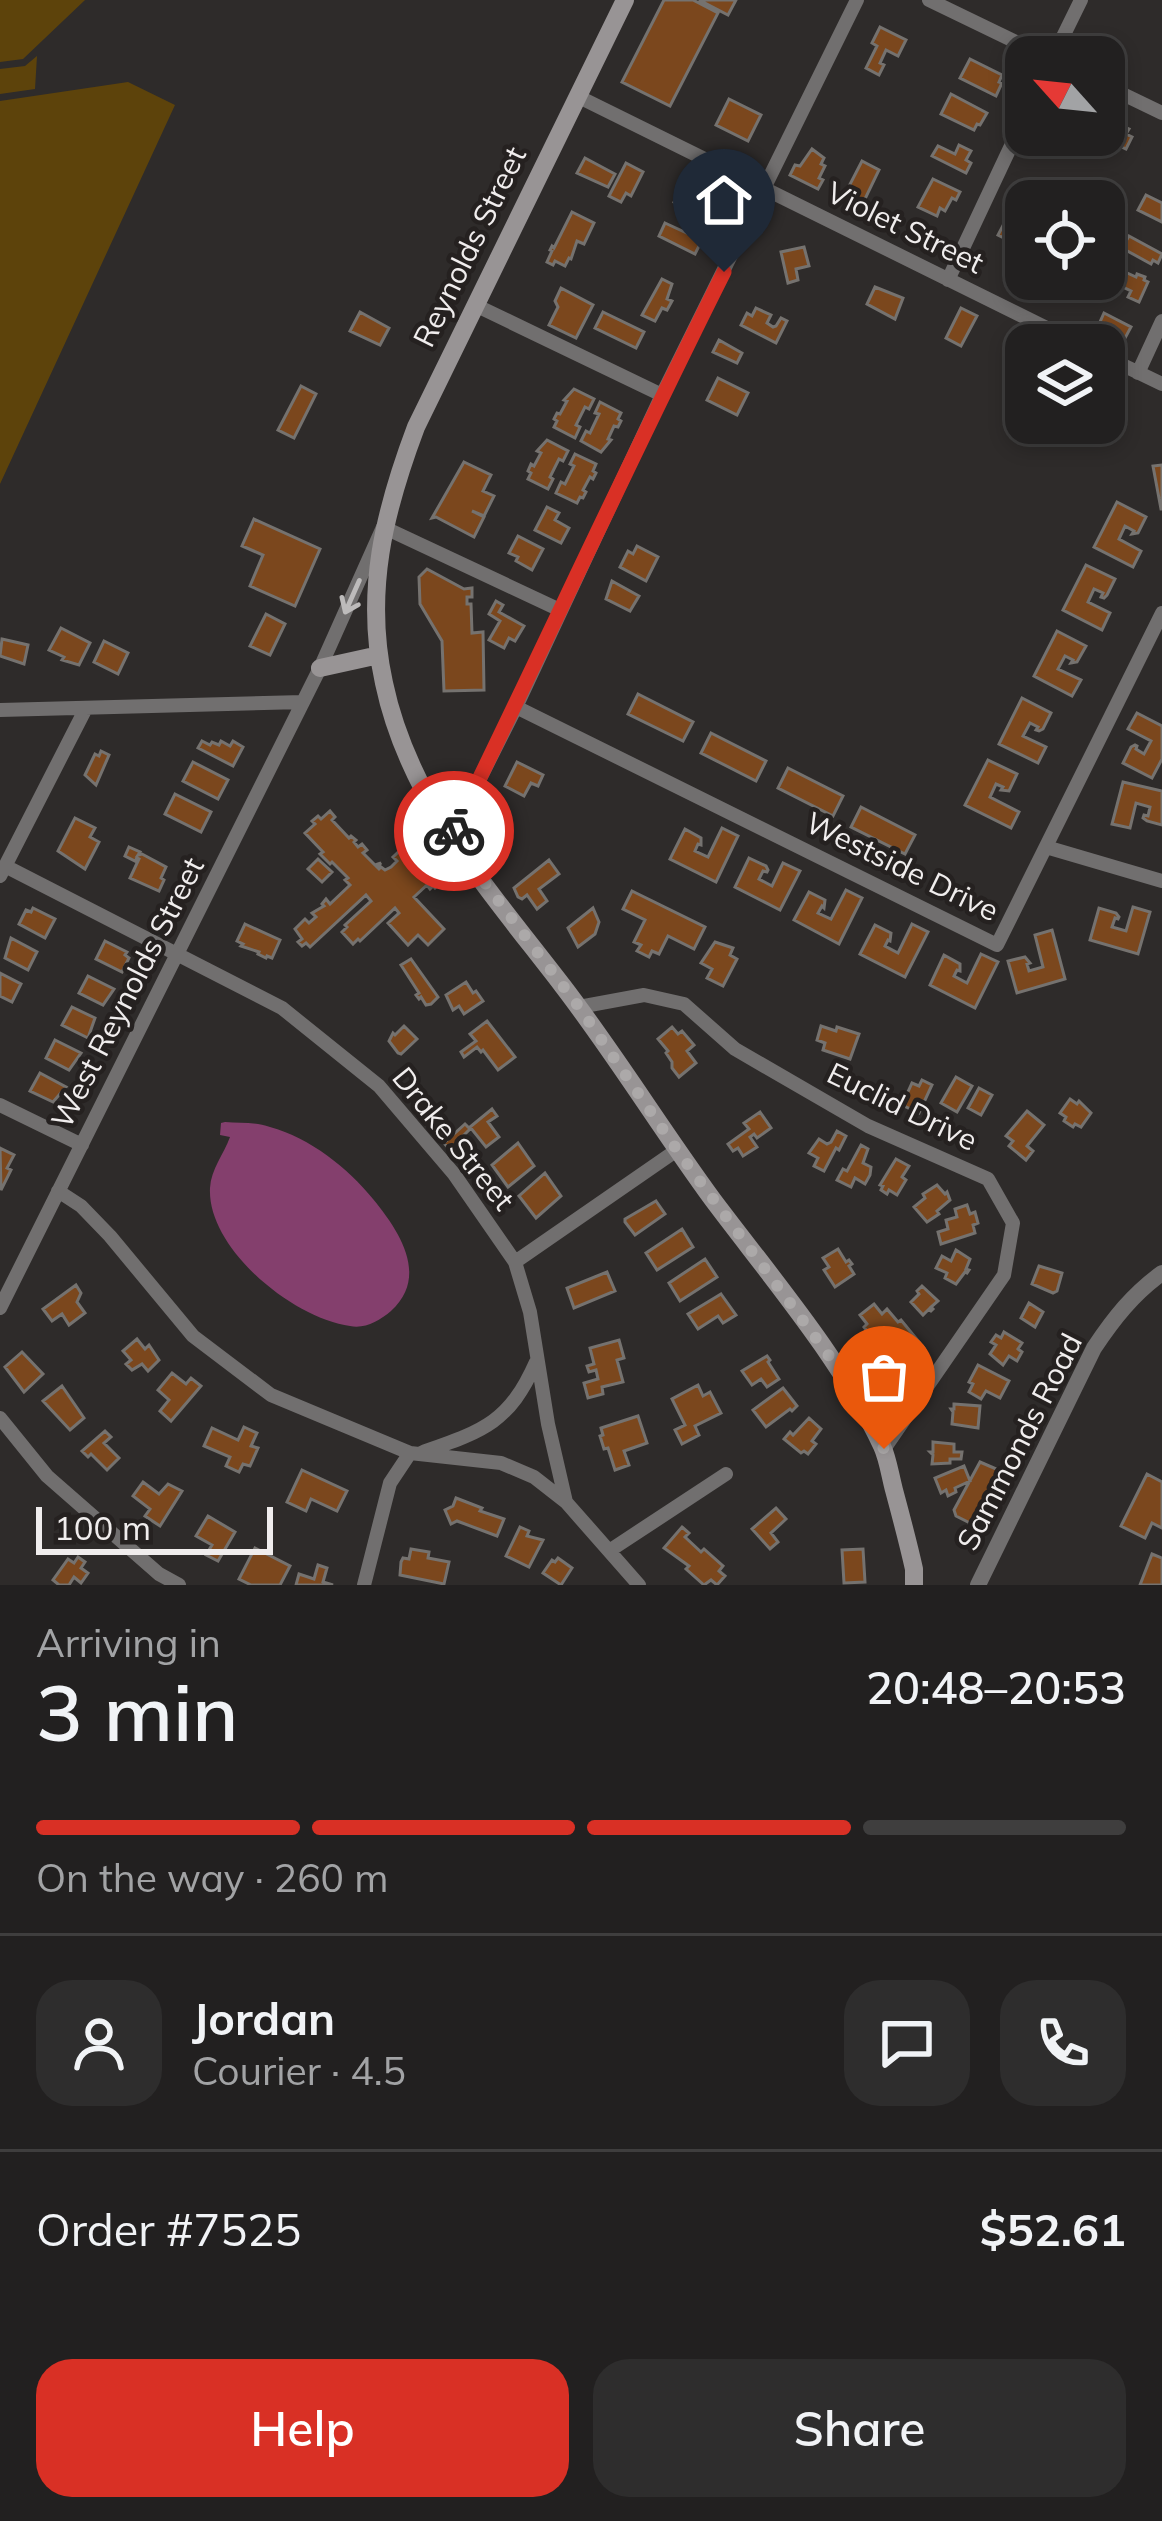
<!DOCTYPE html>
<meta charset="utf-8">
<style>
body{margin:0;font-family:Mulish,sans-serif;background:#2e2d2d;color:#f1f3f6;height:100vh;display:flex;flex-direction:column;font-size:45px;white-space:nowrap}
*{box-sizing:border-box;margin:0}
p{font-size:39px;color:#a2a3a5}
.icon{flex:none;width:66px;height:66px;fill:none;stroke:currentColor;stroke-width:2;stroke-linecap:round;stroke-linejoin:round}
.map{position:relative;height:1585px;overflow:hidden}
.panel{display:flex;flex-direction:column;background:#222020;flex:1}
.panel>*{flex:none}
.needle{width:78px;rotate:297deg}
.controls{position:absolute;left:1005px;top:36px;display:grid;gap:24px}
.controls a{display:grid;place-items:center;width:120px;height:120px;border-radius:24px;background:#222020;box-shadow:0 6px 18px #0003,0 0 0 3px #3f3e3e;font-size:60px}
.scale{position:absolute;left:36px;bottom:30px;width:237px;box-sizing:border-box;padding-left:12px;border:6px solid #f0eded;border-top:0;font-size:33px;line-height:42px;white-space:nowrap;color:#f0eded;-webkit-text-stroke:9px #252120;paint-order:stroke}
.pin{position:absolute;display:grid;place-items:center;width:102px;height:102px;color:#fff;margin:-123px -51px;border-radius:50% 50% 50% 0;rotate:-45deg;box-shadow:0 0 12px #0007}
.pin .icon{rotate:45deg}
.courier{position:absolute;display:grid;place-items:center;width:120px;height:120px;margin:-60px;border:9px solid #d93025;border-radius:50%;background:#fff;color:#222;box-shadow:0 3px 15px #0007}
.summary em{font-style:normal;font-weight:600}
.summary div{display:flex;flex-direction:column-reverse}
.summary{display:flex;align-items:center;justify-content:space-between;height:204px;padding:0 36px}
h1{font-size:78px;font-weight:600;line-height:90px}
.bar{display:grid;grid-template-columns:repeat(4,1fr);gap:18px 12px;align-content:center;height:144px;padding:0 36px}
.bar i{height:15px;border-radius:9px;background:#3f3e3e}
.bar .active{background:#d93025}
.bar p{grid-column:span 4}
.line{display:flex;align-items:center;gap:30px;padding:0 36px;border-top:3px solid #3f3e3e}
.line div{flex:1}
.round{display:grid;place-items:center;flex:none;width:126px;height:126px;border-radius:36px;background:#2e2d2d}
.cta{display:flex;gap:24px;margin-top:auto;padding:24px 36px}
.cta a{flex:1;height:138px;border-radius:36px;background:#d93025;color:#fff;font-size:48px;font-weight:600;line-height:138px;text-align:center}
.cta a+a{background:#2e2d2d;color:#f1f3f6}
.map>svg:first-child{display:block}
.green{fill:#5d430b}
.water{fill:#843f6d}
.building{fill:#7b471d;stroke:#75726f;stroke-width:3}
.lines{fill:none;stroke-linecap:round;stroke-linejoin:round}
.minor{stroke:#716f6f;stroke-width:14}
.tertiary{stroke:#716f6f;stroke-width:16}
.secondary{stroke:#989495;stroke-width:18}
.oneway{stroke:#bdbbbb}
.done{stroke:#aca9a9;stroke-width:12;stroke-dasharray:0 21.6}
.route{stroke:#d93025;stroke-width:15}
.labels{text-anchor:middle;stroke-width:9;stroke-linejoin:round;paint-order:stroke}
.street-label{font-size:30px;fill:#f0eded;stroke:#252120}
</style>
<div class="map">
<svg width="1162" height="1585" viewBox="0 0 1162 1585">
<rect width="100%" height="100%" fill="#2e2b2a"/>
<path class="green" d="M0,0H85L23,59L0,62Z
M37,56L35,89L0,94V69L25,66Z
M128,82L175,105L0,484V101Z"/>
<path class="water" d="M225,1122C240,1123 255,1122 270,1127C310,1138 348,1168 373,1199C400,1232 429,1276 391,1311C379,1321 365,1329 350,1326C294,1319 207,1249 210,1188C211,1169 224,1154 230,1137L220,1135L221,1123Z"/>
<path class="building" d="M664,0H693L718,13L670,106L622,82Z
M699,0H736L728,15Z
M880,27L906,40L898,56L886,50L880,63L884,65L879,75L866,68L877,46L872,43Z
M970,59L1002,75L999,82L1002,83L996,96L960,78Z
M951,94L987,113L980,125L977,124L974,130L941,114Z
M729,99L761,115L748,141L716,125Z
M1120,125L1129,129L1126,134L1132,137L1126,149L1107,140L1114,127L1118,129Z
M959,145L971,151L966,160L971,163L966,173L932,156L938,146L955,154Z
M812,149L824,158L821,164L825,166L819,178L823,180L818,189L790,175L795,165L800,166Z
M585,158L615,174L608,187L577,173Z
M862,161L879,170L864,201L846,192Z
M626,163L643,172L631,196L626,193L621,202L609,196Z
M933,179L960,192L956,200L952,198L945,211L940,208L937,216L918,207Z
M1035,182L1060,193L1064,192L1062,195L1070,199L1069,201L1032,199L1035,194L1030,191Z
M683,184L689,187L686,194L704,204L699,215L674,202Z
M1146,195L1162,203V222L1138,210Z
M572,212L594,223L584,244L577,241L571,259L569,258L565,266L555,261L553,265L547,262L552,251L550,250L552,246L554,248Z
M1009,214L1026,222V240L1013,235L1010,241L998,235Z
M665,223L689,234L695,223L707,230L695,254L659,236Z
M1129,236L1162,254L1158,263L1153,260L1151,264L1122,248Z
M804,247L809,266L796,269L798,280L788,283L781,252Z
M1112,266L1136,277L1137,274L1145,277L1144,280L1148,282L1139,302L1128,297L1131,291L1106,279L1108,277L1104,274L1107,267L1111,269Z
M662,279L672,284L667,299L672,301L667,310L662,308L655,321L642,315Z
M875,287L903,298L895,319L867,304Z
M561,288L593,305L576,338L549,325L558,307L555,301Z
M756,308L771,315L767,323L773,327L776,326L781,318L787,321L776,343L741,325L747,313L752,316Z
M961,308L977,316L961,346L946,338Z
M360,312L389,328L380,345L350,331Z
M603,312L644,332L636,348L595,328Z
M1104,313L1131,327L1124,340L1101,328L1103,324L1100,322Z
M719,340L742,353L737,363L713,352Z
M718,378L748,393L737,415L707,400Z
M301,386L316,394L294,438L278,430Z
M574,389L594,399L589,409L585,407L576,425L580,427L575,438L554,427L557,421L554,419L557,413L560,414L567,401L564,400Z
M600,402L621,413L618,419L621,421L618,427L614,426L608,439L611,440L601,452L581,441L586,431L590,433L599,414L595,413Z
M547,440L568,451L563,461L559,459L550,477L553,479L548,489L528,479L531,473L528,471L531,464L534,466L541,453L537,451Z
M575,454L596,464L593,471L596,473L593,479L590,477L583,490L586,492L583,498L580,497L577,503L556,493L561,482L565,484L574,466L570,464Z
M464,462L491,475L483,491L494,496L484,516L472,511L484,517L474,537L436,517L432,518Z
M1162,465V509H1161L1153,466Z
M1117,502L1146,517L1138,533L1132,534L1134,531L1125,526L1119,539L1141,551L1133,567L1094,547Z
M547,507L559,513L555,520L569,528L561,543L535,530Z
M254,519L320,549L295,606L250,586L263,555L242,546Z
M518,536L543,549L532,570L516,561L518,557L509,553Z
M637,546L658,557L646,581L620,567L628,551L633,554Z
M1086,565L1115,579L1107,595L1104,598L1101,597L1103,593L1094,589L1088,602L1110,613L1102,630L1063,610Z
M427,569L464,589L472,588V597H467V604H471L472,633L483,632L484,690L444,691L442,641L420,604L419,577Z
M612,581L639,596L630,611L606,599Z
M496,601L503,605L499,612L524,626L515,641L509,638L504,648L489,640L500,621L489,614Z
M266,614L285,624L270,655L250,646Z
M61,628L90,643L79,665L62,660L64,657L49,650Z
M1057,631L1086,646L1077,662L1071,663L1073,660L1065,656L1058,669L1081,680L1072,696L1034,676Z
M2,639L28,645L24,664L0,656Z
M104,641L128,653L118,674L94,662Z
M638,694L693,722L683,741L628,714Z
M1022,698L1051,713L1043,729L1039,731L1036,730L1038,727L1030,723L1023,736L1046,747L1038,763L999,744Z
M1137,713L1162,726V759L1152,778L1123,763L1131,747L1135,745L1137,746L1136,749L1144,754L1151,741L1128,729Z
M711,733L766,761L756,781L701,753Z
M202,741L210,745L212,742L219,745L221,741L230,746L233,741L243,747L233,766L198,748Z
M101,751L109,755L96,785L85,775L95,754L99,756Z
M988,760L1017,774L1009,791L1001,790L1003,787L996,784L990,797L1019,812L1011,828L965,805Z
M193,762L228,780L218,799L183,781Z
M517,762L543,775L538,786L531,783L524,796L505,786Z
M788,768L843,796L833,816L778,788Z
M1123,782L1162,791V825L1147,821L1143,818L1144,815L1148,816L1150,807L1136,803L1130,828L1112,824Z
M175,794L211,812L201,832L165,814Z
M861,807L915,835L905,854L851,827Z
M330,811L335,817L332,820L349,838L351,836L356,840L354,842L358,847L362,844L367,850L363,853L375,865L381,863L377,867L379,869L381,867L385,870L391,867L397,861L393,857L408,843L443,881L435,888L433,886L430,889L427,885L414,897L444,929L428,945L418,935L408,945L388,923L399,913L395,908L360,941L358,939L353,944L342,932L347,927L345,925L371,901L366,895L310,947L306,943L302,946L298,942L302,939L295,929L305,919L309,923L316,917L312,913L324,906L322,904L326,899L330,904L350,885L345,880L348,878L332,862L330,864L320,854L323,852L305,833L315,824L312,821L318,816L321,819Z
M75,818L95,828L90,837L99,842L85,869L58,851Z
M722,828L738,836L716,882L670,859L685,829L701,838V845L698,844L695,851L708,857Z
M129,847L140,852L138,855L142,854L166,867L161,878L164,880L159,891L130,878L139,859L137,858L135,861L125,856Z
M749,858L766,866L768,870L767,872L763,871L759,879L772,886L783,863L800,871L780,910L735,887Z
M318,859L332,872L322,882L308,869Z
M549,860L559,874L539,889L547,901L537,909L527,895L522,899L518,897L514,888Z
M846,890L862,898L839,944L794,920L809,892L825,900L824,908L822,906L818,913L831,919Z
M632,891L705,927L694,949L668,936L659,954L652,951L649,957L637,951L641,945L634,942L645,920L623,909Z
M1133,907L1150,912L1138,954L1090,940L1099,908L1116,913L1119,917L1118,919L1115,918L1112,927L1126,931Z
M33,908L55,919L45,938L19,924L26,910L31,912Z
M593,908L599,922L595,934L578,947L568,928Z
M245,924L280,940L272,958L267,956L266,958L258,954L259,952L241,946L243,944L237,941Z
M912,924L928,932L905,977L860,954L875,925L891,933L890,941L888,940L885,946L898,953Z
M1052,930L1065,979L1017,993L1008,961L1025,957L1030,963L1027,964L1029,971L1043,967L1035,935Z
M11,938L37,952L28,970L5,958Z
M105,941L127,952L125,955L129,958L122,972L96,959Z
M715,942L733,948L730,955L737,959L723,986L707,978L712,969L701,963Z
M981,954L998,962L975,1008L930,985L944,955L960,964V971L957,970L954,976L967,983Z
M411,959L438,997L431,1004L426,1005L421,997L419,999L416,995L419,993L401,965Z
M0,973L21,984L12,1002L0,996Z
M88,976L114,989L103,1005L79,993Z
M466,982L473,993L476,991L483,1001L464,1014L459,1006L453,1010L446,995Z
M72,1007L95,1018L88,1038L62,1025Z
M487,1021L515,1057L498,1070L483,1050L481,1052L477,1047L464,1057L461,1052L476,1041L470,1034Z
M404,1026L417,1039L401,1054L398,1053L389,1041L393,1033L395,1035Z
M821,1026L836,1031L837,1027L859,1034L850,1059L823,1050L825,1043L817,1040Z
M672,1027L678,1034L682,1031L694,1045L687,1051L696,1063L679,1077L672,1068V1062L666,1053L668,1051L658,1039Z
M55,1040L81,1053L69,1070L46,1058Z
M40,1073L66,1087L53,1102L30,1091Z
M956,1077L972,1086L957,1112L941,1103Z
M922,1080L932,1085L919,1113L902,1105L912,1083L919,1086Z
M979,1088L992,1095L981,1115L968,1108Z
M1070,1099L1077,1104L1079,1101L1091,1113L1081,1127L1075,1124L1073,1127L1064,1121L1066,1117L1060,1113Z
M492,1109L497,1116L488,1122L499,1137L486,1147L470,1127Z
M1027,1111L1044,1125L1027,1146L1033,1151L1026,1160L1009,1146L1013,1141L1006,1136Z
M760,1112L771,1128L757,1138L754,1134L750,1137L757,1147L743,1156L738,1148L733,1151L728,1144L749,1129L744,1123Z
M465,1124L470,1129L462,1137L474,1150L461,1162L444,1143Z
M837,1131L846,1136L839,1150L836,1148L824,1171L814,1166L818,1158L809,1153L819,1139L827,1144L831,1142Z
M518,1143L534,1166L508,1187L492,1165Z
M861,1145L868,1149L863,1163L871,1167L870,1175L865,1184L855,1178L851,1187L837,1180L843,1169L847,1171Z
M0,1148L14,1155L7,1168L11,1170L1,1190Z
M896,1159L909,1166L902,1177L906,1180L897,1195L889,1190L887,1194L881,1190L883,1186L880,1185Z
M545,1173L561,1196L536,1218L519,1196Z
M937,1185L945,1194L947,1192L950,1200L937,1211L939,1214L927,1222L914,1207L925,1198L923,1194Z
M656,1201L665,1214L635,1235L625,1222V1219Z
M967,1205L970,1214L975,1212L978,1223L973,1225L975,1233L941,1244L938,1232L948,1229L946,1220L957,1217L955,1209Z
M682,1229L693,1247L657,1270L646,1253Z
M838,1249L846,1262L849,1260L852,1264L849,1266L854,1274L835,1287L824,1270L829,1267L823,1258Z
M956,1250L970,1259L966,1269L969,1270L967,1273L965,1272L956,1284L945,1278L947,1273L936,1268L942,1256L951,1261Z
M705,1259L717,1277L680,1301L669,1283Z
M1039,1266L1062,1273L1057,1291L1053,1293L1032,1284Z
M607,1272L615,1291L574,1308L567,1288Z
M76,1285L81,1293L77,1302L85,1313L69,1325L62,1314L52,1321L43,1309Z
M922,1286L938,1301L931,1307L933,1309L931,1311L929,1309L923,1315L911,1302L919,1294L917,1291Z
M721,1294L736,1315L723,1323L718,1316L698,1329L688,1314Z
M1029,1303L1043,1312L1035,1327L1021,1318Z
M874,1304L882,1314L887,1309L898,1322L901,1320L924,1348L901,1366L897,1360L893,1363L889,1357L892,1355L880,1337L875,1341L864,1327L867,1324L860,1315Z
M1004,1332L1022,1343L1018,1349L1022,1352L1017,1361L1009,1356L1003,1365L990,1354L996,1345L991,1342L996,1335L1001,1338Z
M137,1339L145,1349L149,1345L159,1360L148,1371L142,1364L132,1370L126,1364L131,1360L123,1351Z
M619,1340L624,1358L617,1360L623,1382L602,1387L603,1394L588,1398L584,1383L598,1379L596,1370L589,1372L587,1366L594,1364L590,1348Z
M22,1352L43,1374L24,1392L5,1367Z
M767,1356L770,1360L768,1362L779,1379L767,1387L761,1379L752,1385L742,1371Z
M978,1365L1009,1381L1000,1398L986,1391L981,1399L969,1392L973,1384L969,1382Z
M172,1373L186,1384L191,1378L201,1386L171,1421L160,1411L169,1400L158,1390Z
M698,1385L703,1396L710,1392L721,1413L695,1426L699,1435L682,1444L675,1430L685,1425L672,1399Z
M62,1386L84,1418L70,1430L43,1401Z
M783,1388L797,1406L792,1411L790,1409L766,1427L753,1410Z
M954,1404L980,1406L978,1428L952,1424L953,1412L951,1409H954Z
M638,1416L647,1443L624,1451L629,1465L615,1470L608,1448L604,1449L600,1436L603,1435L601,1428Z
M809,1418L821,1429L812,1441L816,1444L808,1454L804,1451L801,1453L784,1439L790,1432L793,1435Z
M244,1427L257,1433L251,1446L258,1448L250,1466L243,1464L239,1472L226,1466L230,1457L204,1446L212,1428L238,1440Z
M105,1431L111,1437L104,1443L119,1458L107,1470L91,1454L88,1457L82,1451Z
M933,1442L954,1444V1452H962L961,1459H950V1463L932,1464L933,1455L930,1452H933Z
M980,1462L1001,1471L974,1525L956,1516L954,1510Z
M964,1466L970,1481L955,1488L956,1492L948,1496L946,1490L941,1493L935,1478Z
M302,1470L347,1491L337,1511L311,1499L306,1511L287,1502Z
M1147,1474L1162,1482V1528L1152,1523L1145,1538L1121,1526Z
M143,1482L159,1494L168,1484L182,1491L160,1526L145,1516L150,1509L133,1496Z
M456,1498L482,1508L480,1511L504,1519L497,1536L457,1521L451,1524L445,1510L453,1506Z
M776,1508L786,1519L771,1533L778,1542L770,1549L752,1529Z
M208,1516L235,1532L218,1561L206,1555L212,1545L196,1536Z
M520,1527L529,1531L527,1536L543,1540L529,1567L506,1556Z
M682,1527L689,1533L685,1537L701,1552L704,1549L723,1566L719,1571L725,1576L717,1585L711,1580L704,1585L686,1569L689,1566L664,1548Z
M255,1548L290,1566L280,1585H251L239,1579Z
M411,1549L429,1552L428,1558L449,1562L444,1584L400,1575L401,1562L403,1558L409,1559Z
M863,1549L865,1582L844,1583L842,1550Z
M1152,1554L1162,1558V1585H1140Z
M78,1557L85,1562L81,1568L88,1573L81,1583L74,1577L69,1585H59L53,1580L68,1559L74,1563Z
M558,1558L572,1568L561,1585L543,1573L552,1560L555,1562Z
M318,1565L327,1568L323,1582L333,1585H296L299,1574L314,1579Z"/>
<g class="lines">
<path class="minor" d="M929,0L1047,57
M1053,57L1081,0
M1104,85L1162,113
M577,96L1081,345
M948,280L1026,114
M475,305L662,395
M1104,356L1162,384
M1138,373L1162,321
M516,707L997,945L1162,613
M0,710L303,702
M450,838L516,707L662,395L857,0
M1046,847L1162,881
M5,866L282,1008L379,1086L454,1174L515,1262L530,1312L548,1424L566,1502
M0,876L85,710
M579,1007L644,995L684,1004L735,1049L868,1126L988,1179L1013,1223L1004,1275L884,1449
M0,1105L82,1145
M58,1191L81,1206L110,1236L193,1336L271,1395L410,1453L501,1463L534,1477L566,1502L639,1585
M515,1262L677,1150
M0,1308L320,668L383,527L560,610
M0,1418L47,1476L159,1574L179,1585
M423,1452C483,1431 509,1423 536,1362
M609,1551L726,1474
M364,1585L390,1483L410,1453"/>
<path class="tertiary" d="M978,1585L1094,1348C1114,1318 1133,1294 1162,1273"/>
<path class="secondary" d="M625,0L416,427C384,512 364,592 384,683C409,802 490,891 562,985C615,1054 661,1129 713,1200C770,1276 842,1360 882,1446C888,1459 890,1475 894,1490C901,1516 908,1542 914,1569V1585
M320,668L379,655"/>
</g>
<defs><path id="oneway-shaft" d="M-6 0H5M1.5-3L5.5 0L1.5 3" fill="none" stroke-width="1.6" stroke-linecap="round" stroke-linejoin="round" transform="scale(3)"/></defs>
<use class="oneway" href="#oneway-shaft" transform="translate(352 597) rotate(114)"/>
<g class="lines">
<path class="done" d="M454,831L451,838L579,1007L677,1150L838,1368L884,1449"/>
<path class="route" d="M454,831C545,645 631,457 724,272"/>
</g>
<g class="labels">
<g class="street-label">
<text transform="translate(905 228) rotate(26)" y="10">Violet Street</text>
<text transform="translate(470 247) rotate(-64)" y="10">Reynolds Street</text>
<text transform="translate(902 867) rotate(26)" y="10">Westside Drive</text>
<text transform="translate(128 993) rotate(-63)" y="10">West Reynolds Street</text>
<text transform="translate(902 1107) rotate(26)" y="10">Euclid Drive</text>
<text transform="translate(453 1139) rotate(51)" y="10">Drake Street</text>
<text transform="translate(1020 1442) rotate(-63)" y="10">Sammonds Road</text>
</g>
</g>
</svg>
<div class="controls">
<a><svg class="needle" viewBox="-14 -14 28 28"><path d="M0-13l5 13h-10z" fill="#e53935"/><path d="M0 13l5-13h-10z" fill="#a2a3a5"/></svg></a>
<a><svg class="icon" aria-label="locate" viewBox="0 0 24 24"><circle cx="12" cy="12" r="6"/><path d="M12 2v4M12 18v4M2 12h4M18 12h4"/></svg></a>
<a><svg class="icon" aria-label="layers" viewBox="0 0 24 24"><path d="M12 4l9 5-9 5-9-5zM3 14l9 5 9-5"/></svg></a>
</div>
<div class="scale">100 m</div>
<div class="pin" style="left:884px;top:1449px;background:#ea580c"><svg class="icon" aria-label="bag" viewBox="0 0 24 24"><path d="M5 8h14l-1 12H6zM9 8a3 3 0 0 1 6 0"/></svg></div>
<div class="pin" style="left:724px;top:272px;background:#1f2937"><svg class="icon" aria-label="home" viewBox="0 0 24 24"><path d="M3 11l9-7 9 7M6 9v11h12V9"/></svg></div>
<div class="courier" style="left:454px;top:831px"><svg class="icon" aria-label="bike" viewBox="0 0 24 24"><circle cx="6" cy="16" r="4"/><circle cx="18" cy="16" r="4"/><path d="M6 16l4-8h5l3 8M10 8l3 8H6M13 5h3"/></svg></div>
</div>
<section class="panel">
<div class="summary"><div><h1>3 min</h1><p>Arriving in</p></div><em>20:48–20:53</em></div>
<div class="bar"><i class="active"></i><i class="active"></i><i class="active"></i><i></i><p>On the way · 260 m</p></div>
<div class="line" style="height:216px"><a class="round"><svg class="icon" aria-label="person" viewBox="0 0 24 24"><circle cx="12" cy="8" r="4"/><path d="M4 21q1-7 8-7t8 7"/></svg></a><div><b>Jordan</b><p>Courier · 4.5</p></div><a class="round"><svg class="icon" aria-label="chat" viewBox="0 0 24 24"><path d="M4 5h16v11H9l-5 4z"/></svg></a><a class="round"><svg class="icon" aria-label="phone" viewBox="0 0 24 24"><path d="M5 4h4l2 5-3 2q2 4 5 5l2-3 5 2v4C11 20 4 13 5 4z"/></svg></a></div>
<div class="line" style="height:156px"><div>Order #7525</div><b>$52.61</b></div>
<div class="cta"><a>Help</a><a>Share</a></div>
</section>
